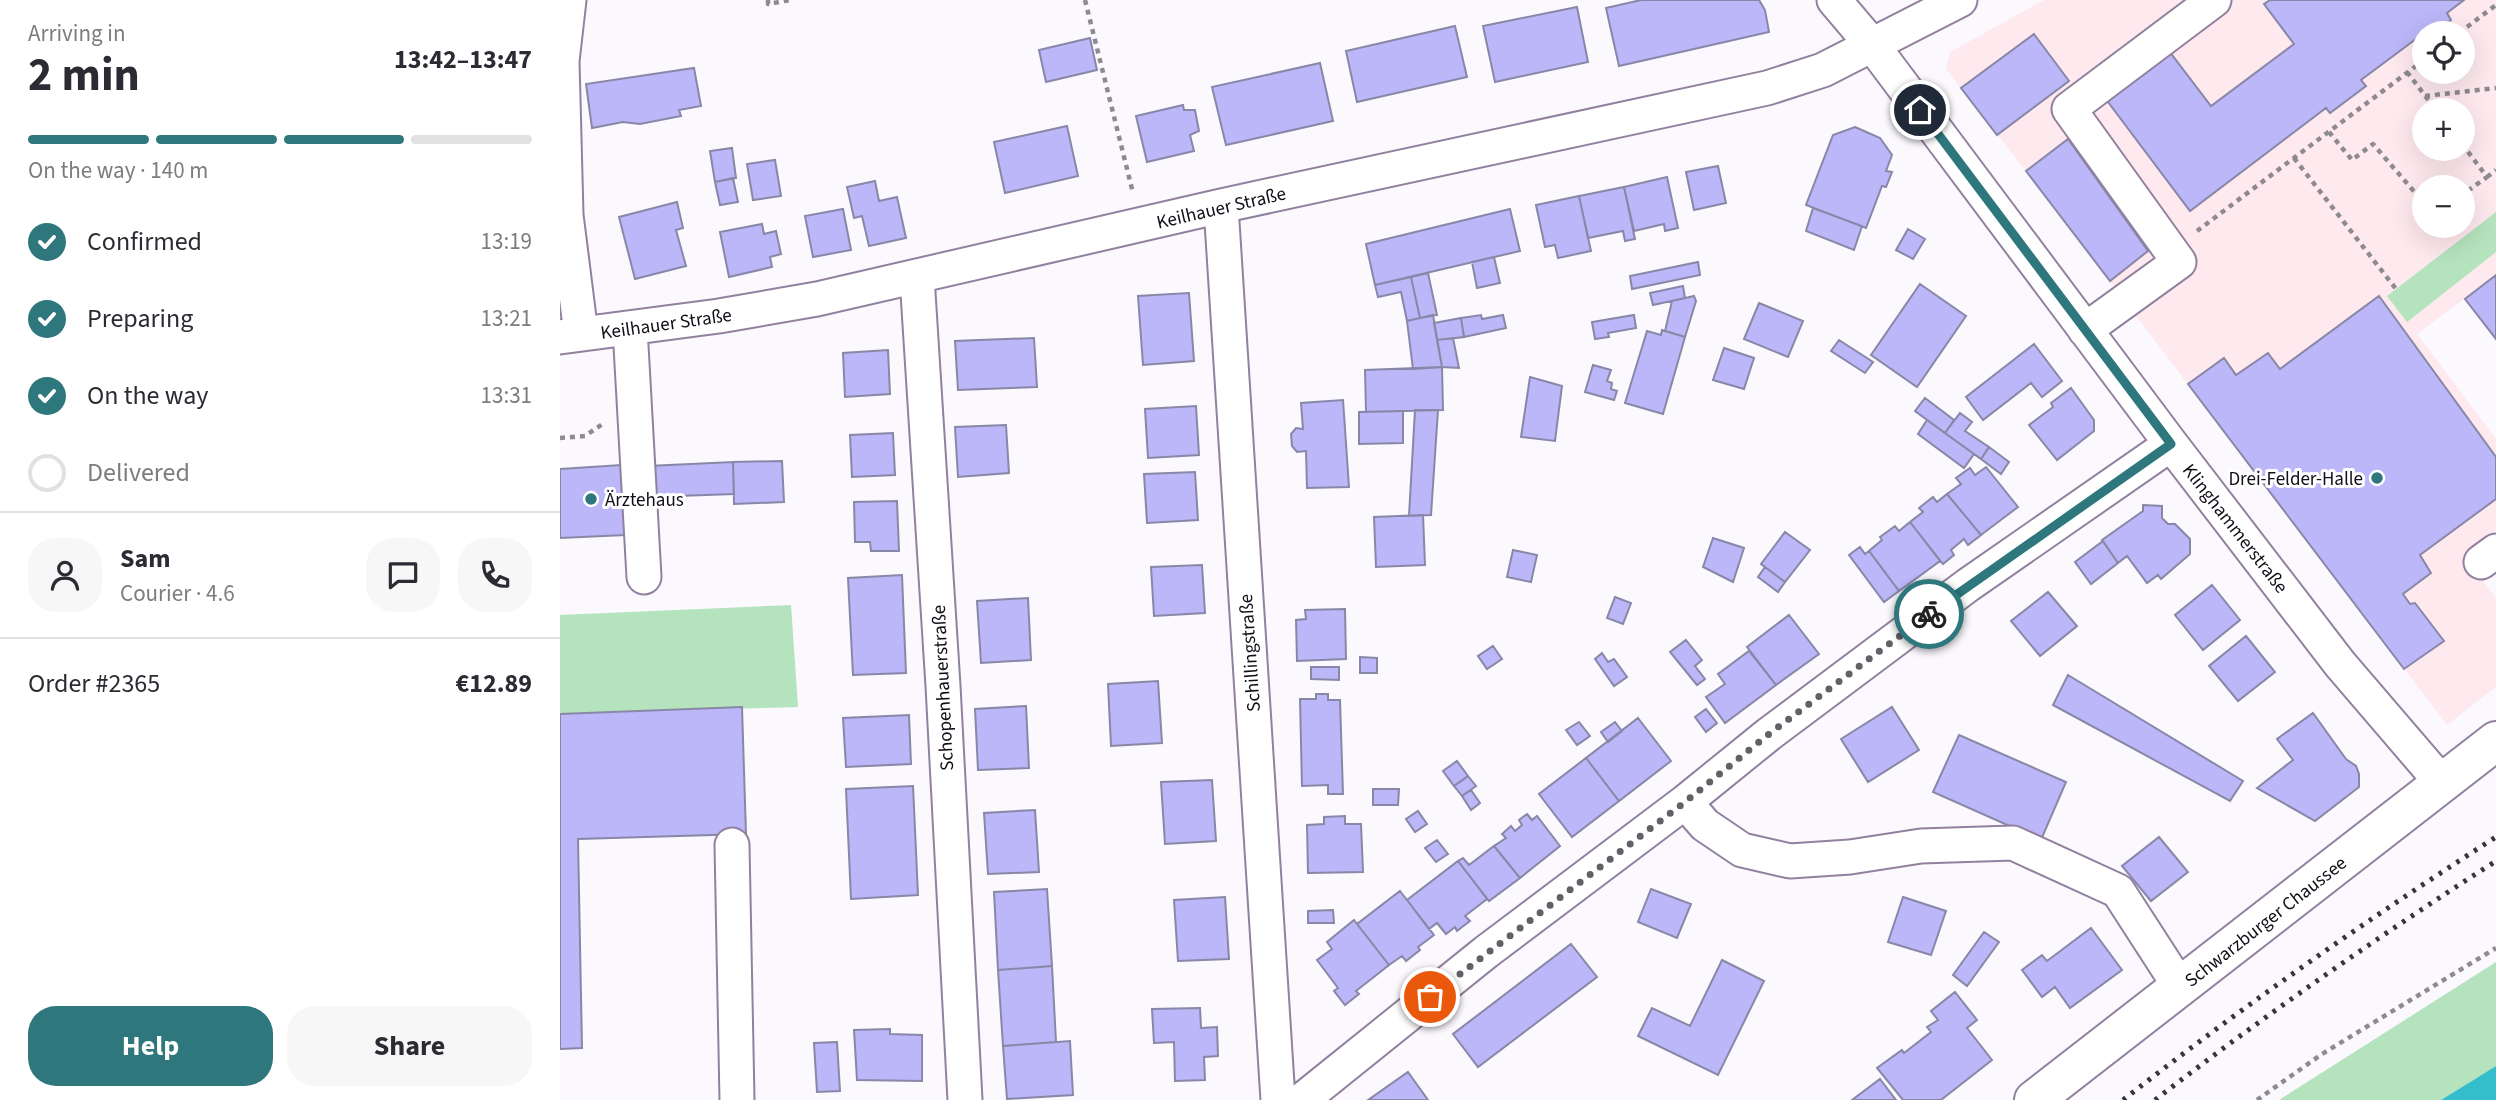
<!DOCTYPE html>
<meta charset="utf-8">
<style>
body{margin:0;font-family:"Source Sans 3",sans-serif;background:#f7f7f7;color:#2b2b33;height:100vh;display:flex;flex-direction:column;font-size:26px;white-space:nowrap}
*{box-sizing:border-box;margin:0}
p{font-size:23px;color:#7c7c81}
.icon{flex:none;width:38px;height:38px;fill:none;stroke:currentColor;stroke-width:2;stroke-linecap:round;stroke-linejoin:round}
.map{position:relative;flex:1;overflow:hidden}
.drawer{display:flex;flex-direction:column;background:#fff;width:560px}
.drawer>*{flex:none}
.buttons{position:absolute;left:1852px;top:21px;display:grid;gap:14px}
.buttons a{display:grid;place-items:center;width:63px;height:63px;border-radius:50%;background:#fff;box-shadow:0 7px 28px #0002;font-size:35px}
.pin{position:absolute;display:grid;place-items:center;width:60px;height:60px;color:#fff;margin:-30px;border:4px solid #fff;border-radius:50%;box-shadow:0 2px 7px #0007}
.courier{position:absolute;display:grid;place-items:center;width:70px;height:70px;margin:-35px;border:5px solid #2e777d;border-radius:50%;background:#fff;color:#222;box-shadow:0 2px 9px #0007}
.headline em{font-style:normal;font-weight:700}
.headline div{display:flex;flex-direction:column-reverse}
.headline{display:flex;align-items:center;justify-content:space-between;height:119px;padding:0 28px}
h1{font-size:46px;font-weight:700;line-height:52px}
.bar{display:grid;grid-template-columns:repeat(4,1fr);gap:10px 7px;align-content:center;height:84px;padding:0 28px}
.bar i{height:9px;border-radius:5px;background:#e1e1e2}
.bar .selected{background:#2e777d}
.bar p{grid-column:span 4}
.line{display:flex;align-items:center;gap:18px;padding:0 28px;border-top:2px solid #e1e1e2}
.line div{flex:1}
.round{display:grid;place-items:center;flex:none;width:74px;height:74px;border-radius:28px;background:#f7f7f7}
ol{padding:0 28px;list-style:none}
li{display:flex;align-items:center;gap:21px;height:77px}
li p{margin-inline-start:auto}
li .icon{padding:7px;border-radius:50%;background:#2e777d;color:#fff;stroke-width:4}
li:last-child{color:#7c7c81}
li i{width:38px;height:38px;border:4px solid #e1e1e2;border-radius:50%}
.button{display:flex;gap:14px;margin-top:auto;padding:14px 28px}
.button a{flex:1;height:80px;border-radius:28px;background:#2e777d;color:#fff;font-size:28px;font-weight:700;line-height:80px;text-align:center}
.button a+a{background:#f7f7f7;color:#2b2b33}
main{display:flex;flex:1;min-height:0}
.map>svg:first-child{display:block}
.education{fill:#fee9ee;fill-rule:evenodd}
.green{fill:#b4e3bd}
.water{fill:#34becb}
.building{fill:#bbb7f8;stroke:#8987a7;stroke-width:2}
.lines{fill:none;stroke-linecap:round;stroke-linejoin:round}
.minor-casing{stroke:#91819e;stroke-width:37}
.major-casing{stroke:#91819e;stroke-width:42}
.path{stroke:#8f8a92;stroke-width:4.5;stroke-dasharray:5 5;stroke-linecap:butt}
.minor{stroke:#fff;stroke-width:33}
.major{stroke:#fff;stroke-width:38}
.rail{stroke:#38333c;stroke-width:5;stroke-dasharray:3.5 7;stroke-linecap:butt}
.done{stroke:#656068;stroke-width:7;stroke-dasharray:0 12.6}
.route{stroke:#2e777d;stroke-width:9}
.poi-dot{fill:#2e777d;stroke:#fff;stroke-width:2.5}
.labels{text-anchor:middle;stroke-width:6;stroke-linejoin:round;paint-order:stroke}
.street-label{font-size:19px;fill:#140e18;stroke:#fff}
.poi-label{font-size:19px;fill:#140e18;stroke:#fff;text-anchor:end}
</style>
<main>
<section class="drawer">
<div class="headline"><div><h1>2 min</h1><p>Arriving in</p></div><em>13:42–13:47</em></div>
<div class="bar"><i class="selected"></i><i class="selected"></i><i class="selected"></i><i></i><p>On the way · 140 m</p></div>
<ol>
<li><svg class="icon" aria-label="check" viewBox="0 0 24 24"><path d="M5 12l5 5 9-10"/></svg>Confirmed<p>13:19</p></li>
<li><svg class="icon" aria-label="check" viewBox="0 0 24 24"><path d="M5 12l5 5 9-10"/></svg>Preparing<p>13:21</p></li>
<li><svg class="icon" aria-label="check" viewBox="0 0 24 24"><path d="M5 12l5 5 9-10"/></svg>On the way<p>13:31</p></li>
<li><i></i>Delivered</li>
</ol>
<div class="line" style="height:126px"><a class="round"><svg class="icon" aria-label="person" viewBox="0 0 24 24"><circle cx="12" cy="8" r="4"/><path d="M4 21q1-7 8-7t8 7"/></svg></a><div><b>Sam</b><p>Courier · 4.6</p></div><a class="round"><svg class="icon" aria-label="chat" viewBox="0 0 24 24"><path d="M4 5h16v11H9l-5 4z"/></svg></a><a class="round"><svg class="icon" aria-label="phone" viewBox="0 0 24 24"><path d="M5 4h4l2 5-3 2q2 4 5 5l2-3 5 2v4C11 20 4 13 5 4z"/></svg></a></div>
<div class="line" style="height:91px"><div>Order #2365</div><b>€12.89</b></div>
<div class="button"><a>Help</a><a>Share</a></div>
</section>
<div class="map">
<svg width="1936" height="1100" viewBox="0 0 1936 1100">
<rect width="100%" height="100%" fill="#fbf8fe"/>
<path class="education" d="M1484,0H1936V275L1857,334L1936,439V536L1906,559L1936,598V687L1887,725L1466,171L1386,69L1390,52ZM1864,33H1902V72H1864ZM1864,110H1902V149H1864ZM1864,187H1902V226H1864Z"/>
<path class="green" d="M1936,212V252L1847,322L1827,296Z
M231,605L238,707L0,714V615Z
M1936,962V1066L1881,1100H1719Z"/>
<path class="water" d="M1936,1066V1100H1881Z"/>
<path class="building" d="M1081,0H1199L1205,10L1209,32L1059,66L1046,8Z
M1710,0H1904L1887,13L1891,20L1874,33H1864L1863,41L1860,36L1801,80L1806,86L1770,113L1766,108L1630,211L1545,98L1609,51L1651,106L1734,44L1704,4Z
M1017,7L1028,62L935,82L923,26Z
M895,26L907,77L797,102L786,51Z
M1474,34L1509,81L1437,135L1401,88Z
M530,38L537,70L486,82L479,50Z
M760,63L773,121L666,145L652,87Z
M134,68L141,106L119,110L121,116L80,124L63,122L32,128L26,84Z
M623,105L624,110H635L639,131L630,135L634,151L587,162L576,116Z
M507,126L518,176L445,193L434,142Z
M1295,127L1320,138L1332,155L1326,171L1332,172L1326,187L1322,186L1306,228L1246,205L1273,135Z
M1508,139L1588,251L1550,281L1466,171Z
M172,148L176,178L155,182L150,151Z
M215,160L221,196L193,200L187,164Z
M1158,166L1166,203L1134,210L1126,172Z
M1107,177L1118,228L1105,231L1104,224L1074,231L1064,187Z
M173,178L178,202L160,205L155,182Z
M315,181L319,201L337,197L346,238L309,246L302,216L294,218L287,187Z
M1064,187L1075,239L1065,241L1063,231L1028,238L1019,196Z
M1019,196L1031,251L998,258L995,245L985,247L976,205Z
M117,202L123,228L116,230L126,266L75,279L59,217Z
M1253,208L1302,226L1294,250L1246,231Z
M283,209L291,250L253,257L245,216Z
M950,209L960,251L815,285L806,244Z
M202,224L204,234L216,231L221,254L210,257L212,267L169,277L160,232Z
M1348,229L1365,239L1353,259L1336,250Z
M934,257L940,283L917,288L912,262Z
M1138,262L1140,275L1072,289L1070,276Z
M868,273L877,315L860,318L851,277Z
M1936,275V339L1905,299Z
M851,277L860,318L847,321L841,292L818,297L815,285Z
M1360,284L1406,316L1357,387L1311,355Z
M1123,286L1125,298L1093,305L1090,293Z
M629,293L634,361L583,365L578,296Z
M1134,296L1136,301L1125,337L1105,331L1112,301Z
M1819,296L1936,457V499L1860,555L1871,573L1843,594L1850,604L1855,603L1884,641L1844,669L1628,384L1664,358L1676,375L1708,353L1720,369Z
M1199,303L1243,321L1228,357L1184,339Z
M873,315L882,367L853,369L847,321Z
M921,315L922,319L943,315L946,328L904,337L901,318Z
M1074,315L1076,328L1048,333L1049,337L1035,339L1032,322Z
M901,318L904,337L877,340L874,323Z
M1102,330L1125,337L1103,414L1065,403L1087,331L1101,335Z
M474,338L477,387L398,390L395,341Z
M893,338L899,368L882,367L877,340Z
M1279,340L1313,362L1305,373L1271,351Z
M1474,344L1502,381L1482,397L1471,383L1423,420L1406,397Z
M1164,348L1194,358L1184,389L1153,380Z
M328,350L330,394L285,397L283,353Z
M1033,365L1051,370L1047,381L1052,383L1051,389L1057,391L1054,400L1025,392Z
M882,367L883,410L806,412L805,370Z
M970,377L1002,386L995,441L961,437Z
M1511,388L1534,420V431L1497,460L1469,425L1493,407L1491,403Z
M1365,398L1394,420L1385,433L1355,411Z
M783,400L789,487L747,488L746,451L737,452L732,446L731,434L736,428L743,429L741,403Z
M636,406L639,455L588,458L585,409Z
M855,410H878L871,515L849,516Z
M843,411V443L799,444V412Z
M1400,413L1412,422L1405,431L1429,447L1421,459L1385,433Z
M1367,420L1414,454L1404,468L1358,434Z
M446,425L449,473L398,477L395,427Z
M333,433L335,475L292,477L290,435Z
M1429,447L1449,462L1441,474L1421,459Z
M222,461L224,502L174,504L173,462Z
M173,462L174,494L89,497L88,466Z
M61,465L65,535L0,538V469Z
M1426,467L1458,507L1421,535L1387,494L1401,484L1396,478L1410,468L1415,475Z
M635,472L638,520L587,523L584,474Z
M1387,494L1421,535L1408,545L1404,539L1391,550L1394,555L1383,564L1350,522L1363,512L1359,508L1373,497L1377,502Z
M337,501L339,551H311L310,542H295L294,502Z
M1583,505L1602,506V518L1608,524H1615L1630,539V554L1601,579L1598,575L1587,583L1567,556L1558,563L1542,540L1583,511Z
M863,515L865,565L816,567L814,517Z
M1350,522L1380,561L1339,591L1309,551L1322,540L1320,537L1335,526L1339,531Z
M1225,532L1250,550L1225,582L1201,564Z
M1153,538L1184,548L1173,582L1143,567Z
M1543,541L1558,563L1531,584L1515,562Z
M1300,547L1305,554L1309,551L1339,591L1324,602L1289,555Z
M953,550L977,555L971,582L947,577Z
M642,565L645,613L594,616L591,567Z
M1205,567L1225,582L1218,592L1198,577Z
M342,575L346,673L293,675L288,578Z
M1652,585L1680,620L1643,650L1615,615Z
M1488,592L1517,626L1480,656L1451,621Z
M1055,597L1071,603L1063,624L1047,618Z
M468,598L471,660L421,663L417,601Z
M785,609L786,659L737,661L736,620L746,619L745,610Z
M1229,615L1259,654L1216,685L1187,647Z
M1686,636L1715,672L1678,701L1649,666Z
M1126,640L1142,660L1135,666L1145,679L1137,685L1110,652Z
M933,646L942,659L927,669L918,656Z
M1189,651L1216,685L1165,723L1146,697L1165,684L1158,674Z
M1042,653L1048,662L1054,659L1067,677L1054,686L1035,659Z
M800,657L817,658V673H800Z
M751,667H779V680L751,679Z
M1508,675L1683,781L1670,801L1493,705Z
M598,681L602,743L551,746L548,684Z
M756,694H768V700H780L783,794H768V785L742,786L740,699H756Z
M466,706L469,768L418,770L415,709Z
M182,707L186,834L18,839L22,1048L0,1049V714Z
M1332,707L1359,750L1308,782L1281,739Z
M1146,709L1157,723L1146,732L1135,717Z
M1753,713L1786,759L1796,766L1799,774V787L1755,821L1697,788L1733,760L1717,739Z
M349,715L351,764L286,767L283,718Z
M1078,718L1111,761L1059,801L1026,758Z
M1019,722L1030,736L1017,745L1006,730Z
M1055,722L1062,731L1048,742L1041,732Z
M1399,735L1506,782L1481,840L1373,792Z
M1026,758L1059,801L1012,837L979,794Z
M897,761L908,776L894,786L883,771Z
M908,776L916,786L902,796L894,786Z
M652,780L656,841L605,844L601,782Z
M353,786L358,895L291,899L286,789Z
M813,789H839L838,805H813Z
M911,790L920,803L911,810L902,796Z
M475,810L479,872L428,874L424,813Z
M858,811L867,824L855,832L846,819Z
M967,814L972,820L977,816L1000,846L960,878L934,846L946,838L942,834L951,826L955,831L962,825L959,820Z
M785,816V824H801L803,872L748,873L747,825L764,824V817Z
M1599,837L1628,872L1591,901L1562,866Z
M877,840L888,854L876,862L865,848Z
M934,846L960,878L929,901L898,861L903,858L909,865Z
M898,861L927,899L905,916L910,921L897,931L895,927L886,934L877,923L869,929L847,900Z
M487,889L492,966L438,970L434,892Z
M1091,889L1131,904L1117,938L1078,922Z
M840,891L874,935L858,947L860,950L846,961L842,956L829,965L797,924Z
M665,897L669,959L618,961L614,900Z
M1343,897L1386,911L1371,955L1328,942Z
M773,910L774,923H748V911Z
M794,920L829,965L796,991L799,994L785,1005L774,991L778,988L757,960L772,949L767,942Z
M1531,928L1562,970L1510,1008L1495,987L1482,997L1462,970L1482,955L1487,961Z
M1424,932L1439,942L1407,986L1393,975Z
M1011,944L1037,977L918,1067L893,1034Z
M1162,960L1204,981L1158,1075L1078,1036L1092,1008L1130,1026Z
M492,966L496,1042L443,1046L438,970Z
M1395,992L1417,1020L1407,1028L1432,1060L1381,1100H1343L1317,1068L1342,1050L1344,1053L1371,1032L1367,1027L1378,1020L1371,1011Z
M640,1008L641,1028L657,1027L658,1056L644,1057L645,1080L615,1081L614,1042L594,1043L592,1009Z
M330,1029V1034L362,1035V1081L297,1080L294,1030Z
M510,1041L513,1095L447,1099L443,1046Z
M277,1042L280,1091L257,1092L254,1043Z
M848,1072L868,1100H808Z
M1320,1079L1336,1100H1292Z"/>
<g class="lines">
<g class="minor-casing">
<path id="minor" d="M9,0L2,61L6,215L21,334
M1274,0L1313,46L1611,444L1780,664L1882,783
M661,206L718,1100
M357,277L383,686L405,1100
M70,328L84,577
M1525,330L1619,262L1509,109L1654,0
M0,337L159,316L257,299L661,206L1207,88L1263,70L1400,0
M1921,562L1936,551
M1125,802L1145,825L1182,850L1230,861L1290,857L1361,846L1453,843L1558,891L1620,987
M172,845L177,1100
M742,1100L926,952L1125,802L1209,734L1408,585L1611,444"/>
</g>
<g class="major-casing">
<path id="major" d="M1474,1100L1936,741"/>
</g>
<path class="path" d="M208,0V4L230,0
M525,0L573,193
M1899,33L1936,5
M1847,72L1876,110
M1865,96L1936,88
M1769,132L1792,160L1813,144L1864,203
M1902,144L1927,177L1902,195
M1734,158L1836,289
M1927,177L1936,170
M1637,231L1864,60
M0,438L25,436L44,423
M1697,1100L1762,1054L1936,948"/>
<use href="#minor" class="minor"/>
<use href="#major" class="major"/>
<path class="rail" d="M1563,1100C1683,1006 1808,919 1936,837
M1595,1100C1705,1015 1819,936 1936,861"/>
</g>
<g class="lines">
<path class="done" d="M870,997L1125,802L1209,734L1369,614"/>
<path class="route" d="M1360,110L1611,444L1369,614"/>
</g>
<g class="poi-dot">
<circle cx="1817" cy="478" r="7"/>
<circle cx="31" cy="499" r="7"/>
</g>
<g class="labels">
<g class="street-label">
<text transform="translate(661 207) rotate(-13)" y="7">Keilhauer Straße</text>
<text transform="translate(106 323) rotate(-8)" y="7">Keilhauer Straße</text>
<text transform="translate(1676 528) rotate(52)" y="7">Klinghammerstraße</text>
<text transform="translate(689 653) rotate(-94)" y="7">Schillingstraße</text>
<text transform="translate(382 688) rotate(-93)" y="7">Schopenhauerstraße</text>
<text transform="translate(1705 921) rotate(-38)" y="7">Schwarzburger Chaussee</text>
</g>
<g class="poi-label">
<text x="1803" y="485">Drei-Felder-Halle</text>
<text x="45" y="506" text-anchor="start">Ärztehaus</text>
</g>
</g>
</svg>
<div class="buttons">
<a><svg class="icon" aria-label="locate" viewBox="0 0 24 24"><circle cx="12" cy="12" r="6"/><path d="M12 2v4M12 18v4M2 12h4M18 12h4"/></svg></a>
<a>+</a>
<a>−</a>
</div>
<div class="pin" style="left:870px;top:997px;background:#ea580c"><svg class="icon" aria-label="bag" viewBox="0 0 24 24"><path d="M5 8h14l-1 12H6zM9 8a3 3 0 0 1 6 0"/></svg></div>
<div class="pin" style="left:1360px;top:110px;background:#1f2937"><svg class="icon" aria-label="home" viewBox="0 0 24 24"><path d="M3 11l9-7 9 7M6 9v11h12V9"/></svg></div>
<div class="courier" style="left:1369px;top:614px"><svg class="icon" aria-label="bike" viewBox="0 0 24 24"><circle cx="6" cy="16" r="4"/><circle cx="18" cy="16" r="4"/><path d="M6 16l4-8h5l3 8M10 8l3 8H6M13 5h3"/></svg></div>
</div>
</main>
